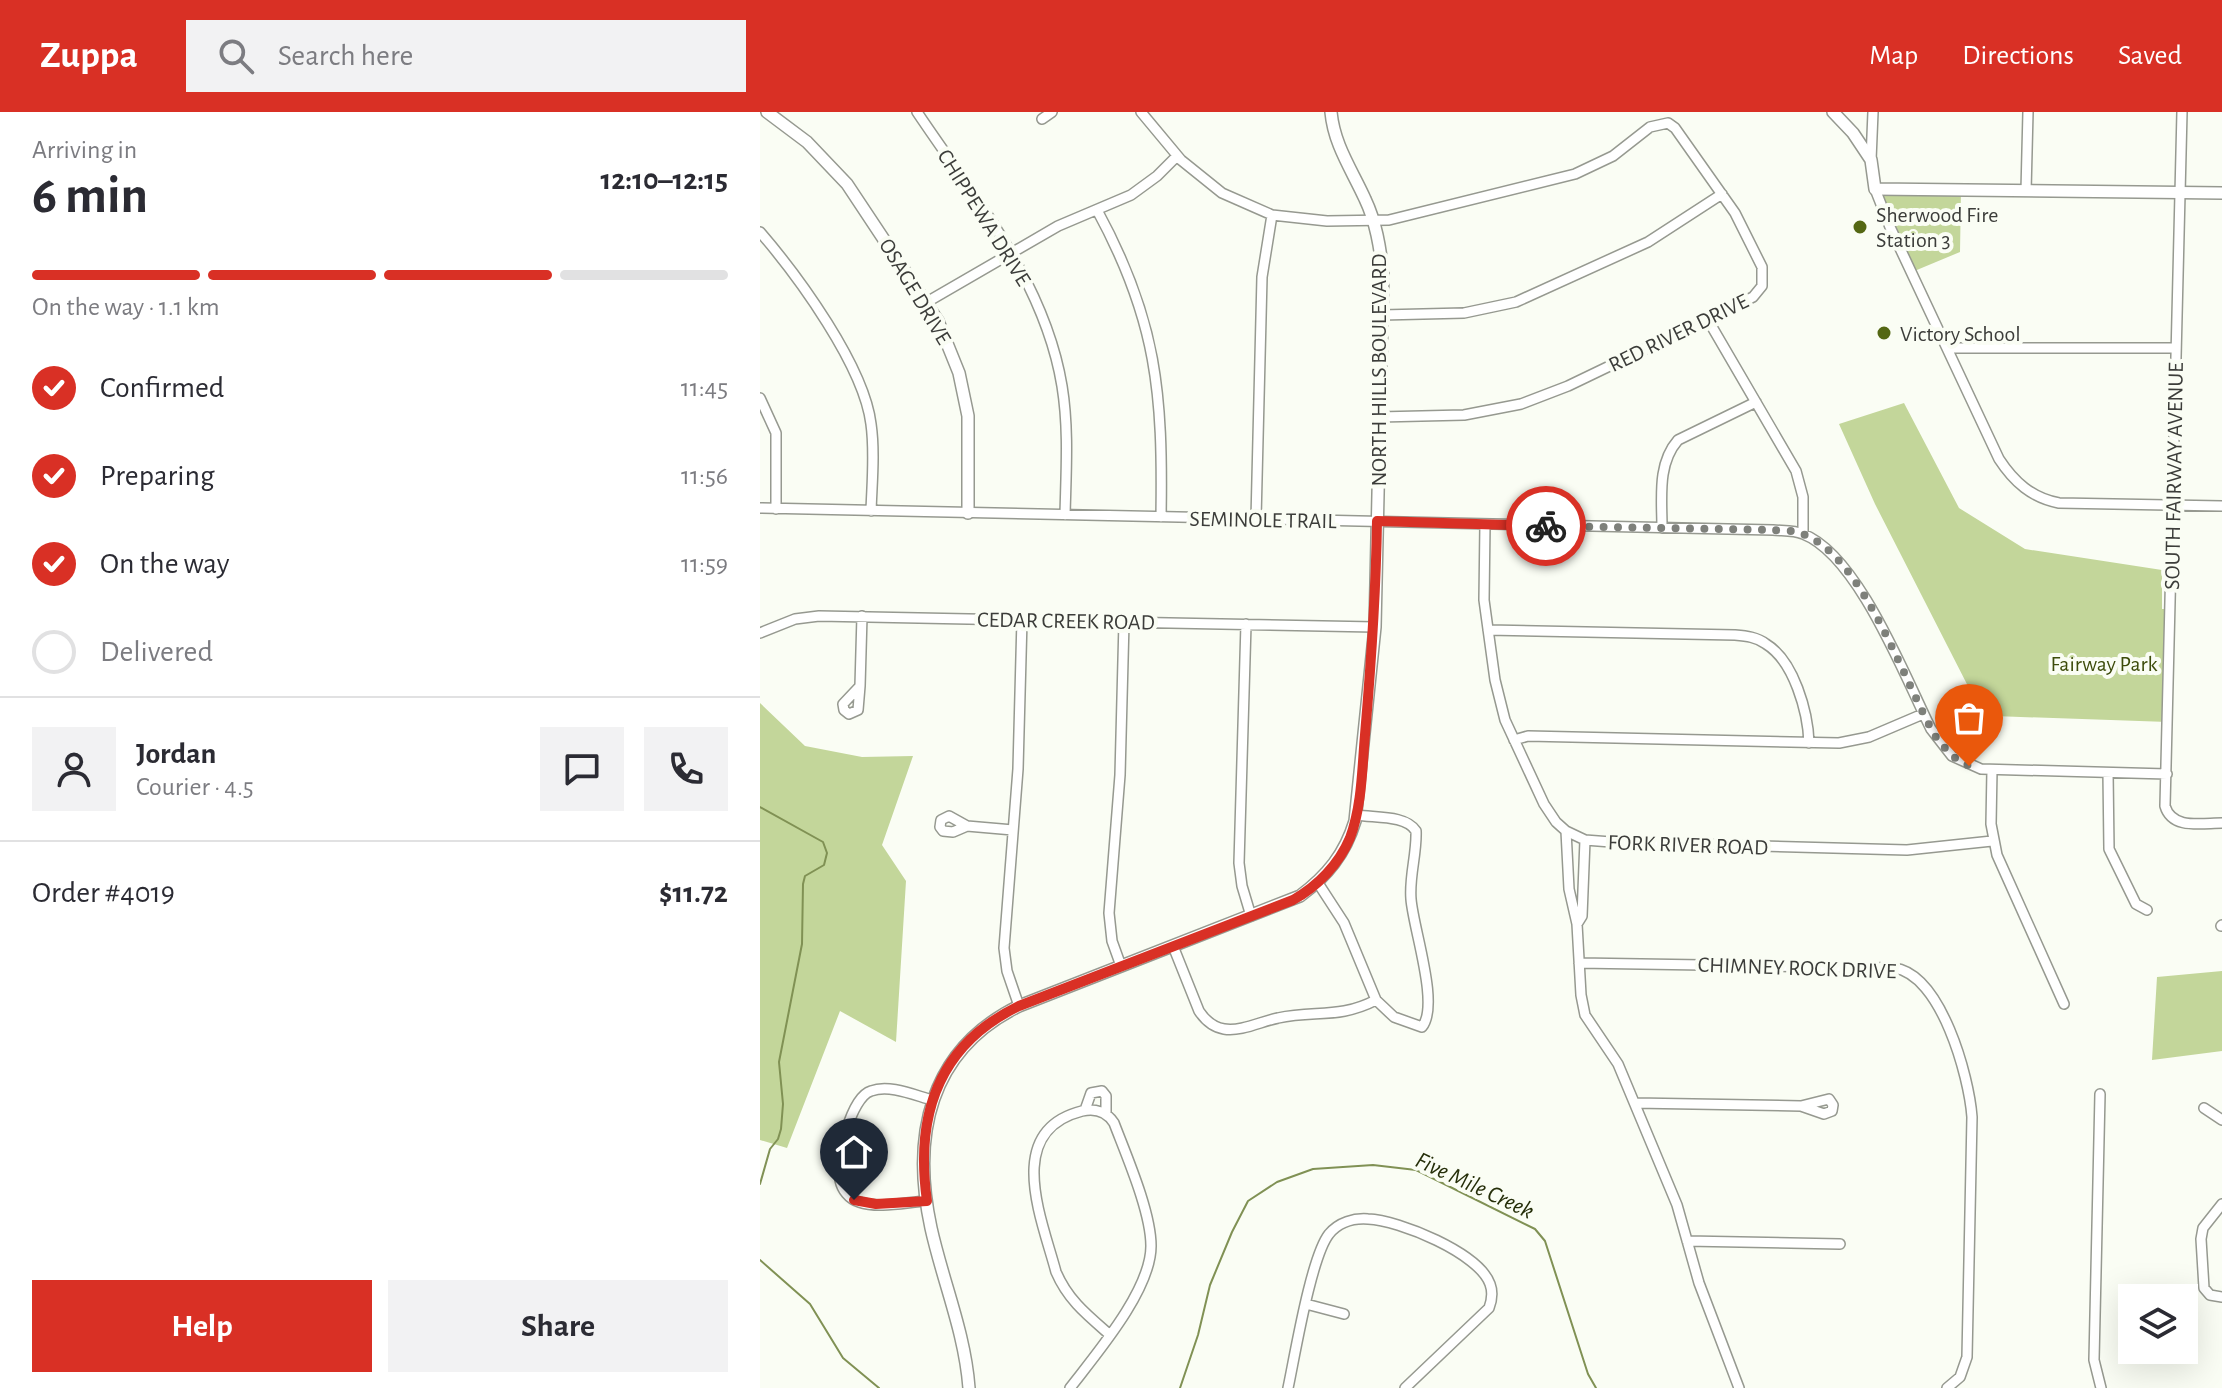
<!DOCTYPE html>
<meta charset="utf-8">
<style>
body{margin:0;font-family:"Alegreya Sans",sans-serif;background:#f2f2f3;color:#2b2b33;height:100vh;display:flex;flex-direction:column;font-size:30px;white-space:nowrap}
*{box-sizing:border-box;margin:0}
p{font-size:26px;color:#7c7c81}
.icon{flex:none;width:44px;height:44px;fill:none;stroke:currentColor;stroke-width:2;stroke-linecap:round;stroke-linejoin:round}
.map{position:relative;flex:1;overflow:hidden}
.side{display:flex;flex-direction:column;background:#fff;width:760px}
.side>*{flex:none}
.buttons{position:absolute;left:1358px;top:1172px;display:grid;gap:16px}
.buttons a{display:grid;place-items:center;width:80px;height:80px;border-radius:0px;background:#fff;box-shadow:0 8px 32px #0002;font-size:40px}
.pin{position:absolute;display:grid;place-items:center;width:68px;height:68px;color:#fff;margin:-82px -34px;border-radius:50% 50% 50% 0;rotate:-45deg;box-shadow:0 0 8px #0007}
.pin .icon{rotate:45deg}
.courier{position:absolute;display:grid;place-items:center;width:80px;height:80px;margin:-40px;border:6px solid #d93025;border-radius:50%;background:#fff;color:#222;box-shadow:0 2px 10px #0007}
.summary em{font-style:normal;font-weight:600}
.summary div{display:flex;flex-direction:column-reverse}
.summary{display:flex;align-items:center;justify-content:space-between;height:136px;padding:0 32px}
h1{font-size:52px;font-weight:600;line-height:60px}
.bar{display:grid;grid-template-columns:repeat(4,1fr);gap:12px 8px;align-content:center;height:96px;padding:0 32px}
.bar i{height:10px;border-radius:6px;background:#e1e1e2}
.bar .selected{background:#d93025}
.bar p{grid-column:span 4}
.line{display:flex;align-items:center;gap:20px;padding:0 32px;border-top:2px solid #e1e1e2}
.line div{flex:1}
.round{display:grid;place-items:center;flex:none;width:84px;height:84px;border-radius:0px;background:#f2f2f3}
ol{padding:0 32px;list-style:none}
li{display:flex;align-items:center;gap:24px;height:88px}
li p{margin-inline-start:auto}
li .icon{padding:8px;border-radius:50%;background:#d93025;color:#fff;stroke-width:4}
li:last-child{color:#7c7c81}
li i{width:44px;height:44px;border:4px solid #e1e1e2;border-radius:50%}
.primary-button{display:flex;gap:16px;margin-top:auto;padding:16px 32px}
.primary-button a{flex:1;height:92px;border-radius:0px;background:#d93025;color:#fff;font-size:32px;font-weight:600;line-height:92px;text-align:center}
.primary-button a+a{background:#f2f2f3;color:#2b2b33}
header{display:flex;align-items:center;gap:48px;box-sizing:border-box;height:112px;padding:0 40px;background:#d93025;color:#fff}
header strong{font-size:38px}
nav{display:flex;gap:44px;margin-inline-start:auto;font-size:28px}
.search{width:560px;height:72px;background:#f2f2f3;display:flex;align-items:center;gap:20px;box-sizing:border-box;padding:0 28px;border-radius:0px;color:#7c7c81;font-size:30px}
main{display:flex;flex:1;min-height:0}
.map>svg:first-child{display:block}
.green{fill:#c3d69a}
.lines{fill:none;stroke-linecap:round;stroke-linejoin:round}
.stream{stroke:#809154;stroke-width:2}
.minor-casing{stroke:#969990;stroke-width:12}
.tertiary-casing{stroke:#969990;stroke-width:14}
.minor{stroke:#fff;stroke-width:9}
.tertiary{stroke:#fff;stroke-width:11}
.done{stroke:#7e807b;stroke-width:8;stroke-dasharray:0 14.4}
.route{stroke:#d93025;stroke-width:10}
.poi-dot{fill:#546713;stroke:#fafdf4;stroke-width:3}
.labels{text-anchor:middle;stroke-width:8;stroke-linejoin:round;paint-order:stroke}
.poi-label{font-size:22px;fill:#3c3d3a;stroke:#fafdf4;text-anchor:start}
.street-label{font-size:22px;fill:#3c3d3a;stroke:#fafdf4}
.park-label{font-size:22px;fill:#3d4c0b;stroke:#fafdf4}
.water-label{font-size:24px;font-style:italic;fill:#262f0a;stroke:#fafdf4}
</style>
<header>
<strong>Zuppa</strong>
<div class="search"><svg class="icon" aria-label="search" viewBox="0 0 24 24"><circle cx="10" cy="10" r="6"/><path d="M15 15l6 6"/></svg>Search here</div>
<nav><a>Map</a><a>Directions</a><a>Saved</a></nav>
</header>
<main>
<section class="side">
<div class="summary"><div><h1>6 min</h1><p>Arriving in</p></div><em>12:10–12:15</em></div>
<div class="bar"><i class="selected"></i><i class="selected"></i><i class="selected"></i><i></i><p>On the way · 1.1 km</p></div>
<ol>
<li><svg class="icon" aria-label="check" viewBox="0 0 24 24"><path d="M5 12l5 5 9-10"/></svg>Confirmed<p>11:45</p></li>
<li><svg class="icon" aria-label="check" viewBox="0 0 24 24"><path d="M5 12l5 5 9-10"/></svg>Preparing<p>11:56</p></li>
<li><svg class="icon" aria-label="check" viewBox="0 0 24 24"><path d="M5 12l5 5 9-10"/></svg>On the way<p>11:59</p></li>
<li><i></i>Delivered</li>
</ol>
<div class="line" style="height:144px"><a class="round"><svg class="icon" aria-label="person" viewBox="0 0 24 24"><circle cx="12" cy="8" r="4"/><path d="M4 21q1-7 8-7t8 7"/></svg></a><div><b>Jordan</b><p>Courier · 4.5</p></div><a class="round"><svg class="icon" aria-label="chat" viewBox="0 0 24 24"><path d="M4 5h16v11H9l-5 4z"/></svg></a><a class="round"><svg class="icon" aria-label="phone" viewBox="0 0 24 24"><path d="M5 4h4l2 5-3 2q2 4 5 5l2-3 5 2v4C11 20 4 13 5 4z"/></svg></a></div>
<div class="line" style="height:104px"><div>Order #4019</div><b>$11.72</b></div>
<div class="primary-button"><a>Help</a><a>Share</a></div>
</section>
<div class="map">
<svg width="1462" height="1276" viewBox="0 0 1462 1276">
<rect width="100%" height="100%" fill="#fafdf4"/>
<path class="green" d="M1115,77L1201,78L1200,140L1152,160Z
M1144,291L1199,396L1265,437L1402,458V497H1411L1408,610L1234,604L1212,582L1115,392L1079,312Z
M0,591L45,634L102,645L153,644L122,733L146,769L136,930L80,899L27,1036L0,1028Z
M1462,859V939L1392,948L1397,865Z"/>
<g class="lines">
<path class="stream" d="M0,695L63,730L67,741L64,753L45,764L43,772L42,832L19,950L23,992L21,1017L18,1027L10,1037L0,1072
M0,1148L50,1192L83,1246L119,1276
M420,1276L438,1223L450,1173L472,1120L488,1089L517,1070L553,1057L613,1053L656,1058L775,1117L785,1129L828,1262L836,1276"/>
<g class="minor-casing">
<path id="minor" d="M157,0C214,85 285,170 302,274C309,317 306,360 305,403
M381,0L421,48L462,81L512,103L567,109L629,108L815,62L853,44L890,15L908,11L915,16L975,101L1002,155V174L993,185L808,274L761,292L704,303L619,305
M1422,0L1405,694C1412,718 1442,711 1462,711
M282,7L292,0
M1111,48L1113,0
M1115,77L1130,115L1239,347C1254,370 1272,386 1299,391L1462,394
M1266,79L1268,0
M337,98C397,208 403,282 401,405
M0,120C38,164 104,254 111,312C115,340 112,370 111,399
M167,190L298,114L371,83L397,64L417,44
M622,203L704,201L756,190L888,130L962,82
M948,208L1036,359L1043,385V422
M1188,236H1415
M0,286L16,321V397
M0,396L1013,418C1022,419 1034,418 1043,422C1098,443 1145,565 1171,617L1192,644L1221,657L1407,662
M496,407L502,165L512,103
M725,412L724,488L735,568L745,608L784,692L796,710L806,719L825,728L851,730L1147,738L1232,729
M902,416C902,386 897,352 918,328L996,290
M486,512L479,751L482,774L491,804
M728,518L975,523C986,524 997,525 1006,532C1034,549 1048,600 1049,631
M0,521L35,507L59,504L615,515
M100,574L98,598L89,602L84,598L83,592Z
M100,574L102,504
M754,628L768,624L1079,631L1109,625L1163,602
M1232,658L1231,712L1237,743L1304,892
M1348,661L1349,737L1376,792L1387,798
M189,704L207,714L193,720L183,719L180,715L181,708Z
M207,714L253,718
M806,719L809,777L817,812L821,883L825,903L858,952L917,1093L939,1171L979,1276
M558,771L584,811L616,888
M817,812L822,804L825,728
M1461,814L1462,813
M413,834L439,899C445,908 452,915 464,917C481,920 502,909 518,906C556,898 579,907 616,888L634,905L662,915C680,893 653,816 651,787C649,764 657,742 656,719C646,703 615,706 597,703
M819,851L1134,856C1181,862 1209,964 1212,1005L1207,1245L1200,1265L1187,1276
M361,854L352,829L349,801L360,663L364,510
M259,894L247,859L244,836L258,657L262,507
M1340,982L1334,1248L1341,1276
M875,991L1041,994L1069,987L1073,993L1072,999L1064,1002L1041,994
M1444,996L1462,1008
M325,998L331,981L342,979L346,984V1002
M167,1089C147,1090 119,1097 99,1090C89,1087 82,1078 80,1068C75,1049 91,985 111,979C129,972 154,983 172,988
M1462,1092L1443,1116L1441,1127L1444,1176L1450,1183L1462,1185
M927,1129L1080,1132
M546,1192L584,1202
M310,1276C337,1241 391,1178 391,1134C391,1100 367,1045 354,1011C347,1000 335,996 322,999C243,1019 282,1107 296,1160C308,1188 327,1203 349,1222
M528,1276C535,1243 551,1145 569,1122C579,1110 594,1106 608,1107C639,1108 719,1141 730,1172C733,1180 732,1188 729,1196L645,1276"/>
</g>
<g class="tertiary-casing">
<path id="tertiary" d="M7,0L47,30L87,72L178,209L199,261L208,304V401
M1073,0L1093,21L1111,48L1115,77L1462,81
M209,1276C205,1221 183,1170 171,1116C151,1024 169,938 259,894L540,784C567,764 585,742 595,709L615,515L623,161C620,135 616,110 605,87C592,58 574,33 571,0"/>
</g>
<use href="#minor" class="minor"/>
<use href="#tertiary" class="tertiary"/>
</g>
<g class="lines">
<path class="done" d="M786,414L1013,418C1022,419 1034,418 1043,422C1105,446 1144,572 1177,627L1192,644L1209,654"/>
<path class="route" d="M94,1088L116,1092L167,1089C155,1004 178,933 259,894L533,788C558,774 579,752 590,726C602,694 602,657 605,623C611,552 616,481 617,409L786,414"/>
</g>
<g class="poi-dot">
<circle cx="1100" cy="115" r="8"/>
<circle cx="1124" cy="221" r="8"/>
</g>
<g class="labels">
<g class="poi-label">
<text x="1116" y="110">Sherwood Fire<tspan x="1116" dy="25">Station 3</tspan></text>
<text x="1140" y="229">Victory School</text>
</g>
<g class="street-label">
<text transform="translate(225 105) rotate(58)" y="8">CHIPPEWA DRIVE</text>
<text transform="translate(156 179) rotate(59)" y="8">OSAGE DRIVE</text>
<text transform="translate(918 220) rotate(-26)" y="8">RED RIVER DRIVE</text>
<text transform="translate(618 258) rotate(-90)" y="8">NORTH HILLS BOULEVARD</text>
<text transform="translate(1413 364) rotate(-89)" y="8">SOUTH FAIRWAY AVENUE</text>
<text transform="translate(503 407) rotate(1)" y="8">SEMINOLE TRAIL</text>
<text transform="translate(306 508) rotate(1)" y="8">CEDAR CREEK ROAD</text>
<text transform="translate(928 732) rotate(2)" y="8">FORK RIVER ROAD</text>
<text transform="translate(1037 855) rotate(2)" y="8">CHIMNEY ROCK DRIVE</text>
</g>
<g class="park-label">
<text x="1344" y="559">Fairway Park</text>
</g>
<g class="water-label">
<text transform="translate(715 1073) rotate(25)" y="8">Five Mile Creek</text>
</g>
</g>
</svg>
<div class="buttons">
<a><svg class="icon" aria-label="layers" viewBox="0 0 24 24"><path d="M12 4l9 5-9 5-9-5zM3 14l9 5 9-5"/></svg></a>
</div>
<div class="pin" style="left:1209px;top:654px;background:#ea580c"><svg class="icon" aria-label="bag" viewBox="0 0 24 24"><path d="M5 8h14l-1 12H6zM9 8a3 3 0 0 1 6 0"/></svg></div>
<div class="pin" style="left:94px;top:1088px;background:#1f2937"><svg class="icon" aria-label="home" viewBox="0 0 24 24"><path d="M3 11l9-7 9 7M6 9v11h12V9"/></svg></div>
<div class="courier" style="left:786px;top:414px"><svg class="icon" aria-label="bike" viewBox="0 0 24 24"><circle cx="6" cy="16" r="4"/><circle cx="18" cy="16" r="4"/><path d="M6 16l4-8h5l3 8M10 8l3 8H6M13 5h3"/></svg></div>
</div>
</main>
